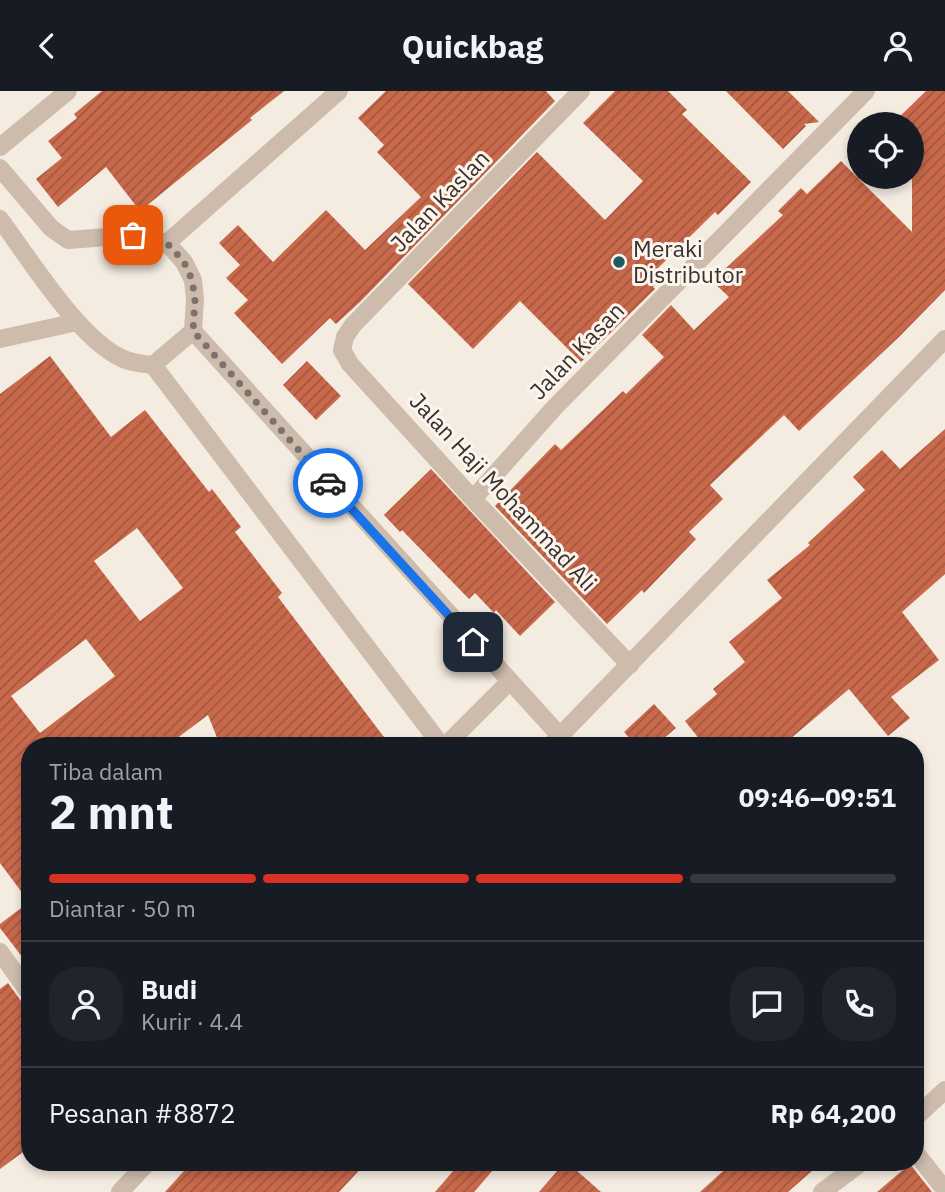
<!DOCTYPE html>
<html lang="id">
<meta charset="utf-8">
<style>
body{margin:0;font-family:"IBM Plex Sans",sans-serif;background:#20242c;color:#f1f3f6;height:100vh;display:flex;flex-direction:column;font-size:26px;white-space:nowrap}
*{box-sizing:border-box;margin:0}
p{font-size:23px;color:#9ea1a6}
.icon{flex:none;width:38px;height:38px;fill:none;stroke:currentColor;stroke-width:2;stroke-linecap:round;stroke-linejoin:round}
.map{position:relative;flex:1;overflow:hidden}
.details{position:absolute;left:21px;top:646px;width:903px;height:434px;display:flex;flex-direction:column;background:#171b24;border-radius:28px;box-shadow:0 4px 10px #0003}
.details>*{flex:none}
.buttons{position:absolute;left:847px;top:21px;display:grid;gap:14px}
.buttons a{display:grid;place-items:center;width:77px;height:77px;border-radius:50%;background:#171b24;box-shadow:0 4px 10px #0003;font-size:35px}
.pin{position:absolute;display:grid;place-items:center;width:60px;height:60px;color:#fff;margin:-30px;border-radius:14px;box-shadow:0 4px 10px #0006}
.courier{position:absolute;display:grid;place-items:center;width:70px;height:70px;margin:-35px;border:5px solid #1a73e8;border-radius:50%;background:#fff;color:#222;box-shadow:0 2px 9px #0007}
.summary em{font-style:normal;font-weight:700}
.summary div{display:flex;flex-direction:column-reverse}
.summary{display:flex;align-items:center;justify-content:space-between;height:119px;padding:0 28px}
h1{font-size:46px;font-weight:700;line-height:52px}
.bar{display:grid;grid-template-columns:repeat(4,1fr);gap:10px 7px;align-content:center;height:84px;padding:0 28px}
.bar i{height:9px;border-radius:5px;background:#363941}
.bar .current{background:#d93025}
.bar p{grid-column:span 4}
.line{display:flex;align-items:center;gap:18px;padding:0 28px;border-top:2px solid #363941}
.line div{flex:1}
.round{display:grid;place-items:center;flex:none;width:74px;height:74px;border-radius:28px;background:#20242c}
header{display:flex;justify-content:space-between;align-items:center;height:91px;padding:0 28px;background:#171b24;font-size:32px;font-weight:700}
.map>svg:first-child{display:block}
.building{fill:url(#building-hatch);fill-rule:evenodd}
.lines{fill:none;stroke-linecap:round;stroke-linejoin:round}
.minor{stroke:#cdbbac;stroke-width:18}
.done{stroke:#7c716b;stroke-width:7;stroke-dasharray:0 12.6}
.route{stroke:#1a73e8;stroke-width:9}
.poi-dot{fill:#1f5a5e;stroke:#fbf5ee;stroke-width:2.5}
.labels{text-anchor:middle;stroke-width:6;stroke-linejoin:round;paint-order:stroke}
.street-label{font-size:23px;fill:#3b302b;stroke:#fbf5ee}
.poi-label{font-size:23px;fill:#3b302b;stroke:#fbf5ee;text-anchor:start}
</style>
<header><svg class="icon" aria-label="back" viewBox="0 0 24 24"><path d="M15 5l-7 7 7 7"/></svg>Quickbag<svg class="icon" aria-label="person" viewBox="0 0 24 24"><circle cx="12" cy="8" r="4"/><path d="M4 21q1-7 8-7t8 7"/></svg></header>
<div class="map">
<svg width="945" height="1101" viewBox="0 0 945 1101">
<defs>
<pattern id="building-hatch" width="6" height="6" patternUnits="userSpaceOnUse" patternTransform="scale(1.75)"><rect width="6" height="6" fill="#c8694b"/><path d="M-1 1l2-2M0 6l6-6M5 7l2-2" fill="none" stroke="#a4573f"/></pattern>
</defs>
<rect width="100%" height="100%" fill="#f4ebe1"/>
<path class="building" d="M102,0H284L250,27L252,29L140,120L106,76L58,116L36,88L62,67L48,50L77,27L74,23Z
M386,0H546L555,10L361,210L336,233L330,227L282,273L234,222L248,209L226,187L240,174L219,152L238,134L273,171L326,119L365,159L421,106L377,61L384,54L358,27Z
M615,0H668L687,19L682,23L751,91L718,124L715,121L655,180L662,187L653,196L655,198L581,271L520,210L473,258L408,193L537,61L605,129L643,90L583,32Z
M726,0H788L819,31L804,33L806,35L783,58Z
M926,0H945V199L899,246L799,340L784,324L710,394L723,408L689,441L696,448L644,502L642,499L607,533L495,415L555,353L561,359L623,300L626,303L664,266L642,244L671,214L694,239L729,206L712,190L783,124L778,120L801,97L807,103L841,70L912,141V33H892Z
M50,265L111,346L145,319L209,401L212,398L241,436L235,441L282,502L278,506L390,654H220L208,624L168,654H30V883L26,878L30,876L0,837V833L29,811L0,772V303ZM137,437L183,497L140,530L94,470ZM86,548L115,585L40,642L11,605Z
M307,270L341,305L316,329L283,294Z
M945,338V483L902,521L939,569L891,606L910,627L888,645L849,598L783,654H704L685,630L717,603L713,598L745,571L729,551L782,507L767,489L810,454L808,452L865,399L853,386L882,359L900,378Z
M431,378L555,511L520,545L496,519L494,522L475,502L469,508L402,439L400,441L384,424Z
M654,613L676,637L656,654H636L624,641Z
M8,892L21,910L30,914V1056L0,1078V898Z
M192,1071H367L339,1101H165Z
M461,1071H500L474,1101H435Z
M565,1071H567L601,1101H539Z
M733,1071H822L788,1101H700Z
M910,1073L932,1101H877Z"/>
<g class="lines">
<path class="minor" d="M581,0L353,234L345,246L342,259L350,273L473,408L630,574
M0,56L68,0
M0,77L51,137L68,149L133,144L167,152L184,171L193,189L195,208L193,240L153,274C145,273 134,272 126,269C81,252 29,167 0,128
M167,152L339,0
M193,240L560,645
M0,248L77,231
M153,274L441,654
M473,408L554,317L866,0
M446,654L509,591
M551,654L945,248
M0,861L30,903
M915,1027L945,999
M915,1061L945,1099
M120,1101L148,1071
M822,1101L862,1071"/>
</g>
<g class="lines">
<path class="done" d="M133,144L167,152L184,171L192,189L195,208L193,240L328,392"/>
<path class="route" d="M328,392L473,551"/>
</g>
<circle class="poi-dot" cx="619" cy="171" r="7"/>
<g class="labels">
<g class="street-label">
<text transform="translate(440 110) rotate(-46)" y="8">Jalan Kaslan</text>
<text transform="translate(577 260) rotate(-46)" y="8">Jalan Kasan</text>
<text transform="translate(503 401) rotate(47)" y="8">Jalan Haji Mohammad Ali</text>
</g>
<g class="poi-label">
<text x="633" y="166">Meraki<tspan x="633" dy="26">Distributor</tspan></text>
</g>
</g>
</svg>
<div class="buttons">
<a><svg class="icon" aria-label="locate" viewBox="0 0 24 24"><circle cx="12" cy="12" r="6"/><path d="M12 2v4M12 18v4M2 12h4M18 12h4"/></svg></a>
</div>
<div class="pin" style="left:133px;top:144px;background:#ea580c"><svg class="icon" aria-label="bag" viewBox="0 0 24 24"><path d="M5 8h14l-1 12H6zM9 8a3 3 0 0 1 6 0"/></svg></div>
<div class="pin" style="left:473px;top:551px;background:#1f2937"><svg class="icon" aria-label="home" viewBox="0 0 24 24"><path d="M3 11l9-7 9 7M6 9v11h12V9"/></svg></div>
<div class="courier" style="left:328px;top:392px"><svg class="icon" aria-label="car" viewBox="0 0 24 24"><path d="M5 17H2v-5l4-1 3-4h7l3 4 3 1v5h-3M9 17h6M6 11h13"/><circle cx="7" cy="17" r="2"/><circle cx="17" cy="17" r="2"/></svg></div>
<section class="details">
<div class="summary"><div><h1>2 mnt</h1><p>Tiba dalam</p></div><em>09:46–09:51</em></div>
<div class="bar"><i class="current"></i><i class="current"></i><i class="current"></i><i></i><p>Diantar · 50 m</p></div>
<div class="line" style="height:126px"><a class="round"><svg class="icon" aria-label="person" viewBox="0 0 24 24"><circle cx="12" cy="8" r="4"/><path d="M4 21q1-7 8-7t8 7"/></svg></a><div><b>Budi</b><p>Kurir · 4.4</p></div><a class="round"><svg class="icon" aria-label="chat" viewBox="0 0 24 24"><path d="M4 5h16v11H9l-5 4z"/></svg></a><a class="round"><svg class="icon" aria-label="phone" viewBox="0 0 24 24"><path d="M5 4h4l2 5-3 2q2 4 5 5l2-3 5 2v4C11 20 4 13 5 4z"/></svg></a></div>
<div class="line" style="height:91px"><div>Pesanan #8872</div><b>Rp 64,200</b></div>
</section>
</div>
